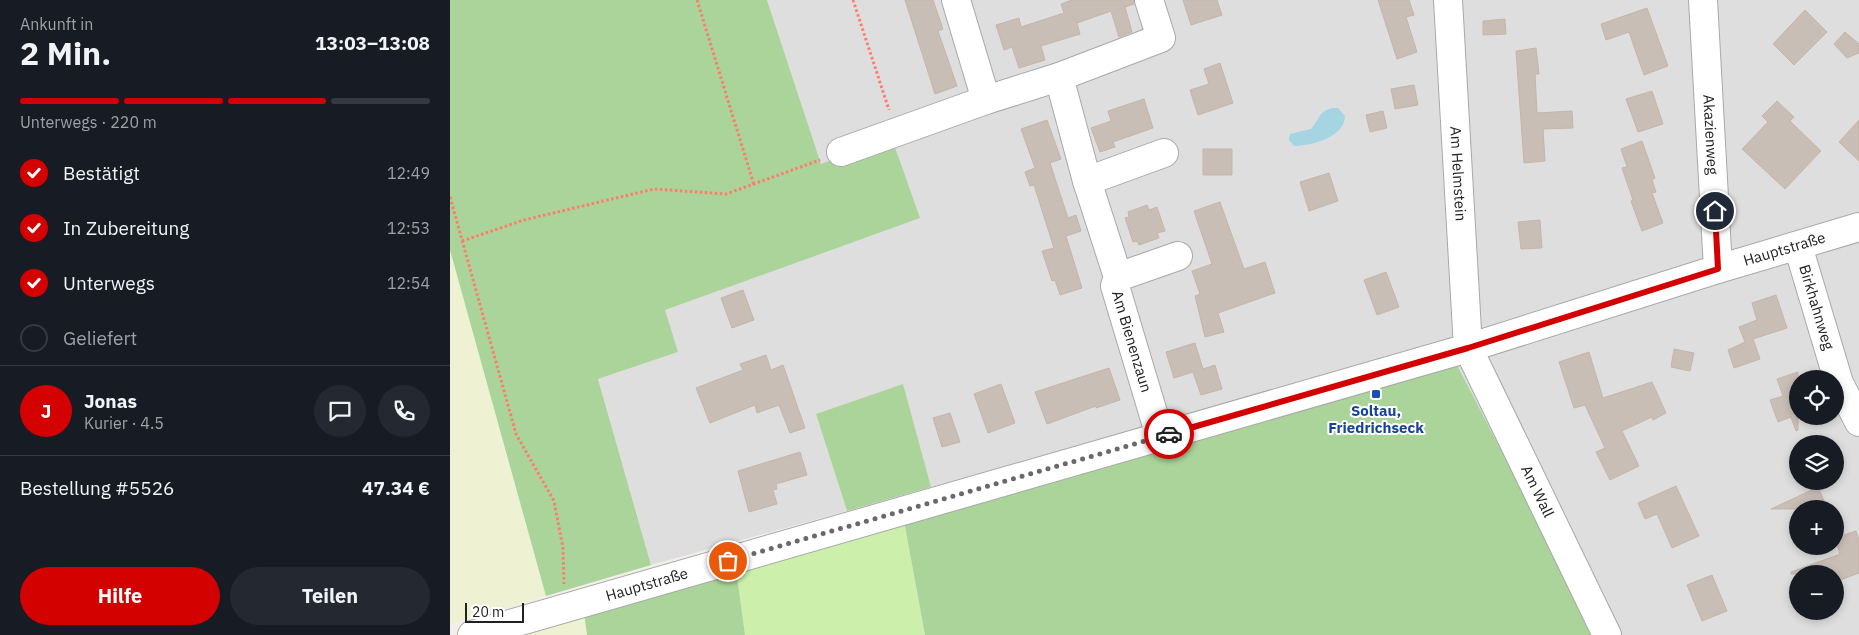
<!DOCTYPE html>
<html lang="de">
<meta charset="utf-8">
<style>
body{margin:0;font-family:"IBM Plex Sans",sans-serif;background:#242831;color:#f1f3f6;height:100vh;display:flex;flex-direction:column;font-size:19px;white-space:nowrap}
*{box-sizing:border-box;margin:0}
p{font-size:16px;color:#9ea1a6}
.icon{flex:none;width:28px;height:28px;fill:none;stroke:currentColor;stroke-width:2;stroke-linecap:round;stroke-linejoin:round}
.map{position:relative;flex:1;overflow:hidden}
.panel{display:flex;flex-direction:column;background:#171b24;width:450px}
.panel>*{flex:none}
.controls{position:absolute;left:1339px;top:370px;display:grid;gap:10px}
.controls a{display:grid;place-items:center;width:55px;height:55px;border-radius:50%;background:#171b24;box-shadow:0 2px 8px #0003;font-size:25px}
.scale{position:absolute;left:15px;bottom:12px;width:59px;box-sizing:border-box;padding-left:5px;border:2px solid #212121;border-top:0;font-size:14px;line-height:18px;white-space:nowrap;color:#212121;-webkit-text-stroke:4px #fff;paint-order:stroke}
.pin{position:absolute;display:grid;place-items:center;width:42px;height:42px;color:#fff;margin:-21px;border:2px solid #fff;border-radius:50%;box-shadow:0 1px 5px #0007}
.courier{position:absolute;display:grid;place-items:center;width:50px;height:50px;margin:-25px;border:4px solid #d30200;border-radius:50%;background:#fff;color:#222;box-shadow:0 1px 6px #0007}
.overview em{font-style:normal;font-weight:700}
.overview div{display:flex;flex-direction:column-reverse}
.overview{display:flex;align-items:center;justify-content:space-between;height:85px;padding:0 20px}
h1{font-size:32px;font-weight:700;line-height:38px}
.bar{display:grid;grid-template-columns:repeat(4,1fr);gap:8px 5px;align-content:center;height:60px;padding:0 20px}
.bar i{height:6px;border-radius:4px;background:#363941}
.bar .selected{background:#d30200}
.bar p{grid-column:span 4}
.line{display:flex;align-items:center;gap:12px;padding:0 20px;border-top:1px solid #363941}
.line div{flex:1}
.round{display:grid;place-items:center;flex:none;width:52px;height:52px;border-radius:26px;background:#242831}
ol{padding:0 20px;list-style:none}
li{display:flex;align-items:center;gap:15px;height:55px}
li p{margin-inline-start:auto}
li .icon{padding:5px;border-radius:50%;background:#d30200;color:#fff;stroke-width:4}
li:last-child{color:#9ea1a6}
li i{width:28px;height:28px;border:2px solid #363941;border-radius:50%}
.action{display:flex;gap:10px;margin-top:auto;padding:10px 20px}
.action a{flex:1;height:58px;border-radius:30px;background:#d30200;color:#fff;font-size:20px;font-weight:700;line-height:58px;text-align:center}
.action a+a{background:#242831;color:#f1f3f6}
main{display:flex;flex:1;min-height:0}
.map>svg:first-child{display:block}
.residential{fill:#dfdede;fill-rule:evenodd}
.farmland{fill:#eff2d2}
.grass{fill:#ccefab}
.forest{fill:#aad499}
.water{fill:#a5d4e3}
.building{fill:#c8beb6;stroke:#c5b5a8}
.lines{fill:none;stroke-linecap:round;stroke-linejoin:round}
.minor-casing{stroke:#a8a8a8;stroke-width:30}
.path{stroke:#ff7c6c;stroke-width:3;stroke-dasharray:2.5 2.5;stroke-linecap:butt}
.minor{stroke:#fff;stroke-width:28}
.done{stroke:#6a6967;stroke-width:5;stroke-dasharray:0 9}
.route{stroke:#d30200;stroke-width:6}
.transit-dot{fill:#1a4fb4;stroke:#fff;stroke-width:2}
.labels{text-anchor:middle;stroke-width:4;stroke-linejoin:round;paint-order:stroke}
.street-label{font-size:15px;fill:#212121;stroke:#fff}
.transit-label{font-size:15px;font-weight:bold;fill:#164399;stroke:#fff}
</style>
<main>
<section class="panel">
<div class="overview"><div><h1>2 Min.</h1><p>Ankunft in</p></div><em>13:03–13:08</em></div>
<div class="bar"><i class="selected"></i><i class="selected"></i><i class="selected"></i><i></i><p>Unterwegs · 220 m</p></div>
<ol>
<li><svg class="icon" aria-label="check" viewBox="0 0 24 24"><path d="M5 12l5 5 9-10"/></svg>Bestätigt<p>12:49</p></li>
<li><svg class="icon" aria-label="check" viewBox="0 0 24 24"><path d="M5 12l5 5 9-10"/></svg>In Zubereitung<p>12:53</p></li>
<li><svg class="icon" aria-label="check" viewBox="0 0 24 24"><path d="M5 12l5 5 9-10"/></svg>Unterwegs<p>12:54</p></li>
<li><i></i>Geliefert</li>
</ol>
<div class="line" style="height:90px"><b class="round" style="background:#d30200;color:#fff">J</b><div><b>Jonas</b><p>Kurier · 4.5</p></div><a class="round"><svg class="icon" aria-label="chat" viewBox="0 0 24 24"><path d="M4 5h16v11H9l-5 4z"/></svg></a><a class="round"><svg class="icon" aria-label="phone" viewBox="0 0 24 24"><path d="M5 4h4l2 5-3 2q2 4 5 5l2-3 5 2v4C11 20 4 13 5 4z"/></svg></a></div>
<div class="line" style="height:65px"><div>Bestellung #5526</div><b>47.34 €</b></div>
<div class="action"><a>Hilfe</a><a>Teilen</a></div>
</section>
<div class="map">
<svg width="1409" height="635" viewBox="0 0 1409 635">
<rect width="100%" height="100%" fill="#f2efe8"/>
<path class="residential" d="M317,0H1409V635H1146L666,436L481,487L452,385L366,414L397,511L201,565L148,379L228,352L214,310L291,282L371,164ZM1348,379H1385V416H1348ZM1348,444H1385V481H1348ZM1348,509H1385V546H1348ZM1348,574H1385V611H1348Z"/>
<path class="farmland" d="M0,250L96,596L0,624Z
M134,613L137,635H59Z"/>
<path class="grass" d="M454,521L475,635H295L286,569Z"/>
<path class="forest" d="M0,0H317L371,164L442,139L470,218L215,310L228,352L148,379L201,565L96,596L0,250Z
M1006,363L1146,635H475L454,521Z
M453,384L481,487L397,511L366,414Z
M286,569L295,635H137L134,613Z"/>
<path class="water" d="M882,108H888L895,116C895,137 861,146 844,146L839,140L840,134L861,129C869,120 869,111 882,108Z"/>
<path class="building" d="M455,0H483L493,29L488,31L507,86L485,94Z
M622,0H684V4L675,7L682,32L669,37L661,11L627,23L630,34L591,46L595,60L569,68L562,47L554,50L546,25L569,18L571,27L614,13L611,4Z
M733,0H767L772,15L741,25Z
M928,0H959L964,15L956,17L967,52L947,59Z
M1197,8L1218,66L1194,75L1179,32L1156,40L1151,24Z
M1355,10L1377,32L1344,65L1323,44Z
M1055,19L1056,34L1033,35V21Z
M1395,32L1409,44V53L1397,58L1384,44Z
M1086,48L1089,74H1085L1087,113L1122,111L1123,128L1093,129L1095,161L1074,163L1066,51Z
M770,63L783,103L748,115L740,90L759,84L754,69Z
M964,85L968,105L945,109L941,89Z
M1202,91L1213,124L1188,132L1176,99Z
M694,99L703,128L663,142L665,147L650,152L641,128L661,121L658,111Z
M1327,101L1344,117L1340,121L1371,151L1335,189L1292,149L1318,122L1312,116Z
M933,111L937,128L920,132L916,115Z
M597,120L611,159L600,163L618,218L626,215L631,231L616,236L632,288L610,295L605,280L602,281L592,251L604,248L584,185L580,186L575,172L585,168L571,129Z
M1409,120V161L1389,142Z
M1192,141L1205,178L1202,180L1206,192L1202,193L1213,223L1192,231L1181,201L1183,200L1172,168L1177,167L1171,149Z
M753,149H782V175H753Z
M879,173L888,201L859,211L850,182Z
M770,202L794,269L815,262L825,293L768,313L774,332L755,337L745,296L750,294L742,271L762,264L744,211Z
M697,205L699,210L707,207L715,231L707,233L709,238L689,245L687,241L683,242L675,218L679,217L678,212Z
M1090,220L1092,248L1071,249L1068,222Z
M936,272L949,307L927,315L914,280Z
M293,290L304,320L282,328L271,298Z
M1326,295L1337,328L1303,339L1310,359L1284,368L1278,350L1295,342L1289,327L1307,320L1302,303Z
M745,343L753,369L765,365L772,389L751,395L743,372L724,378L716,352Z
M1224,349L1244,353L1240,371L1221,367Z
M1139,352L1153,398L1202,382L1216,413L1203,420L1202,417L1172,431L1189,466L1160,480L1146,452L1155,448L1135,405L1124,408L1109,362Z
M316,355L321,370L333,365L355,428L340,433L329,405L307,413L305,405L260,423L246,388L293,370L290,364Z
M659,368L670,400L646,408V406L597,424L585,392Z
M1348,372V430L1346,431L1341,417L1328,422L1320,400L1333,396L1327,379Z
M551,384L565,423L538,433L524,394Z
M500,413L510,442L492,447L483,418Z
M350,452L357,475L326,484L327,489L323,490L327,504L299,512L288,471Z
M1226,486L1249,536L1222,548L1207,514L1195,519L1188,503Z
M1368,487L1375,503L1363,509H1321Z
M1406,531L1409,540V573L1385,582V574H1341V572L1390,554L1385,538Z
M1262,575L1277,611L1252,621L1237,585Z"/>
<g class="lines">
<g class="minor-casing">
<g id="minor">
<path d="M506,0L536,100L609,77L711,38L699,0"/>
<path id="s1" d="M998,0L1018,348L1157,635"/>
<path id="s2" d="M1253,0L1268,269"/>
<path id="s3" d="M609,77L637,181L668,277L665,286L710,436"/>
<path d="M391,152L536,100"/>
<path d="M637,181L714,153"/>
<path id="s4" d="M1348,246L1389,383L1409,422"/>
<path d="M668,277L728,256"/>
<path id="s5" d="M22,635L1018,348L1268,269L1409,227"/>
</g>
</g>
<path class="path" d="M247,0L304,185
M403,0L439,110
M0,197L66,434L104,501L113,548L114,584
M12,241L74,220L204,189L276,194L370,160"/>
<use href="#minor" class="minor"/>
</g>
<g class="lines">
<path class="done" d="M278,561L719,434"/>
<path class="route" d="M719,434L1018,348L1268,269L1265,211"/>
</g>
<rect class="transit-dot" x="921" y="389" width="10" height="10" rx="2.5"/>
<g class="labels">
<g class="street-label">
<text dy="5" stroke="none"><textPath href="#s2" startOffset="135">Akazienweg</textPath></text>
<text dy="5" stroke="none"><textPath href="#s1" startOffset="174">Am Helmstein</textPath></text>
<text dy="5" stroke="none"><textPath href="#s5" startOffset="1368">Hauptstraße</textPath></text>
<text dy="5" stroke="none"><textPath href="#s4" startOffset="64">Birkhahnweg</textPath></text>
<text dy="5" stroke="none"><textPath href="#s3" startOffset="276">Am Bienenzaun</textPath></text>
<text dy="5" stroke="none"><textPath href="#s1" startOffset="508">Am Wall</textPath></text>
<text dy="5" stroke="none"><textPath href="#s5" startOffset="182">Hauptstraße</textPath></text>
</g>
<g class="transit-label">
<text x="926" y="416">Soltau,<tspan x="926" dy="17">Friedrichseck</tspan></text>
</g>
</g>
</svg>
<div class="controls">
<a><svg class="icon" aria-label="locate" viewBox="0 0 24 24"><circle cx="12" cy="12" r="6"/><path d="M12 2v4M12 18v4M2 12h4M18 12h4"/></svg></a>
<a><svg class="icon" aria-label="layers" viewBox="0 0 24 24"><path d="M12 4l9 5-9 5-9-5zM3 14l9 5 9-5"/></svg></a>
<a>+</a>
<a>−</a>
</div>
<div class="scale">20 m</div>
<div class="pin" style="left:278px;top:561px;background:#ea580c"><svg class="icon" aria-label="bag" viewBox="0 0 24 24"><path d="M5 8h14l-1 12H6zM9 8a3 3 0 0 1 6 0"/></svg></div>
<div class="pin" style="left:1265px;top:211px;background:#1f2937"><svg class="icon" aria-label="home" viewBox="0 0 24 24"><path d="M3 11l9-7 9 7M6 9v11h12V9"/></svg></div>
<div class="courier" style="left:719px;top:434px"><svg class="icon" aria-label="car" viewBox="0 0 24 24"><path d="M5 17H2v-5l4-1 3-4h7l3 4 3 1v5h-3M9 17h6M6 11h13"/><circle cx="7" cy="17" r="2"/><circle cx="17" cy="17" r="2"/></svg></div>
</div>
</main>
